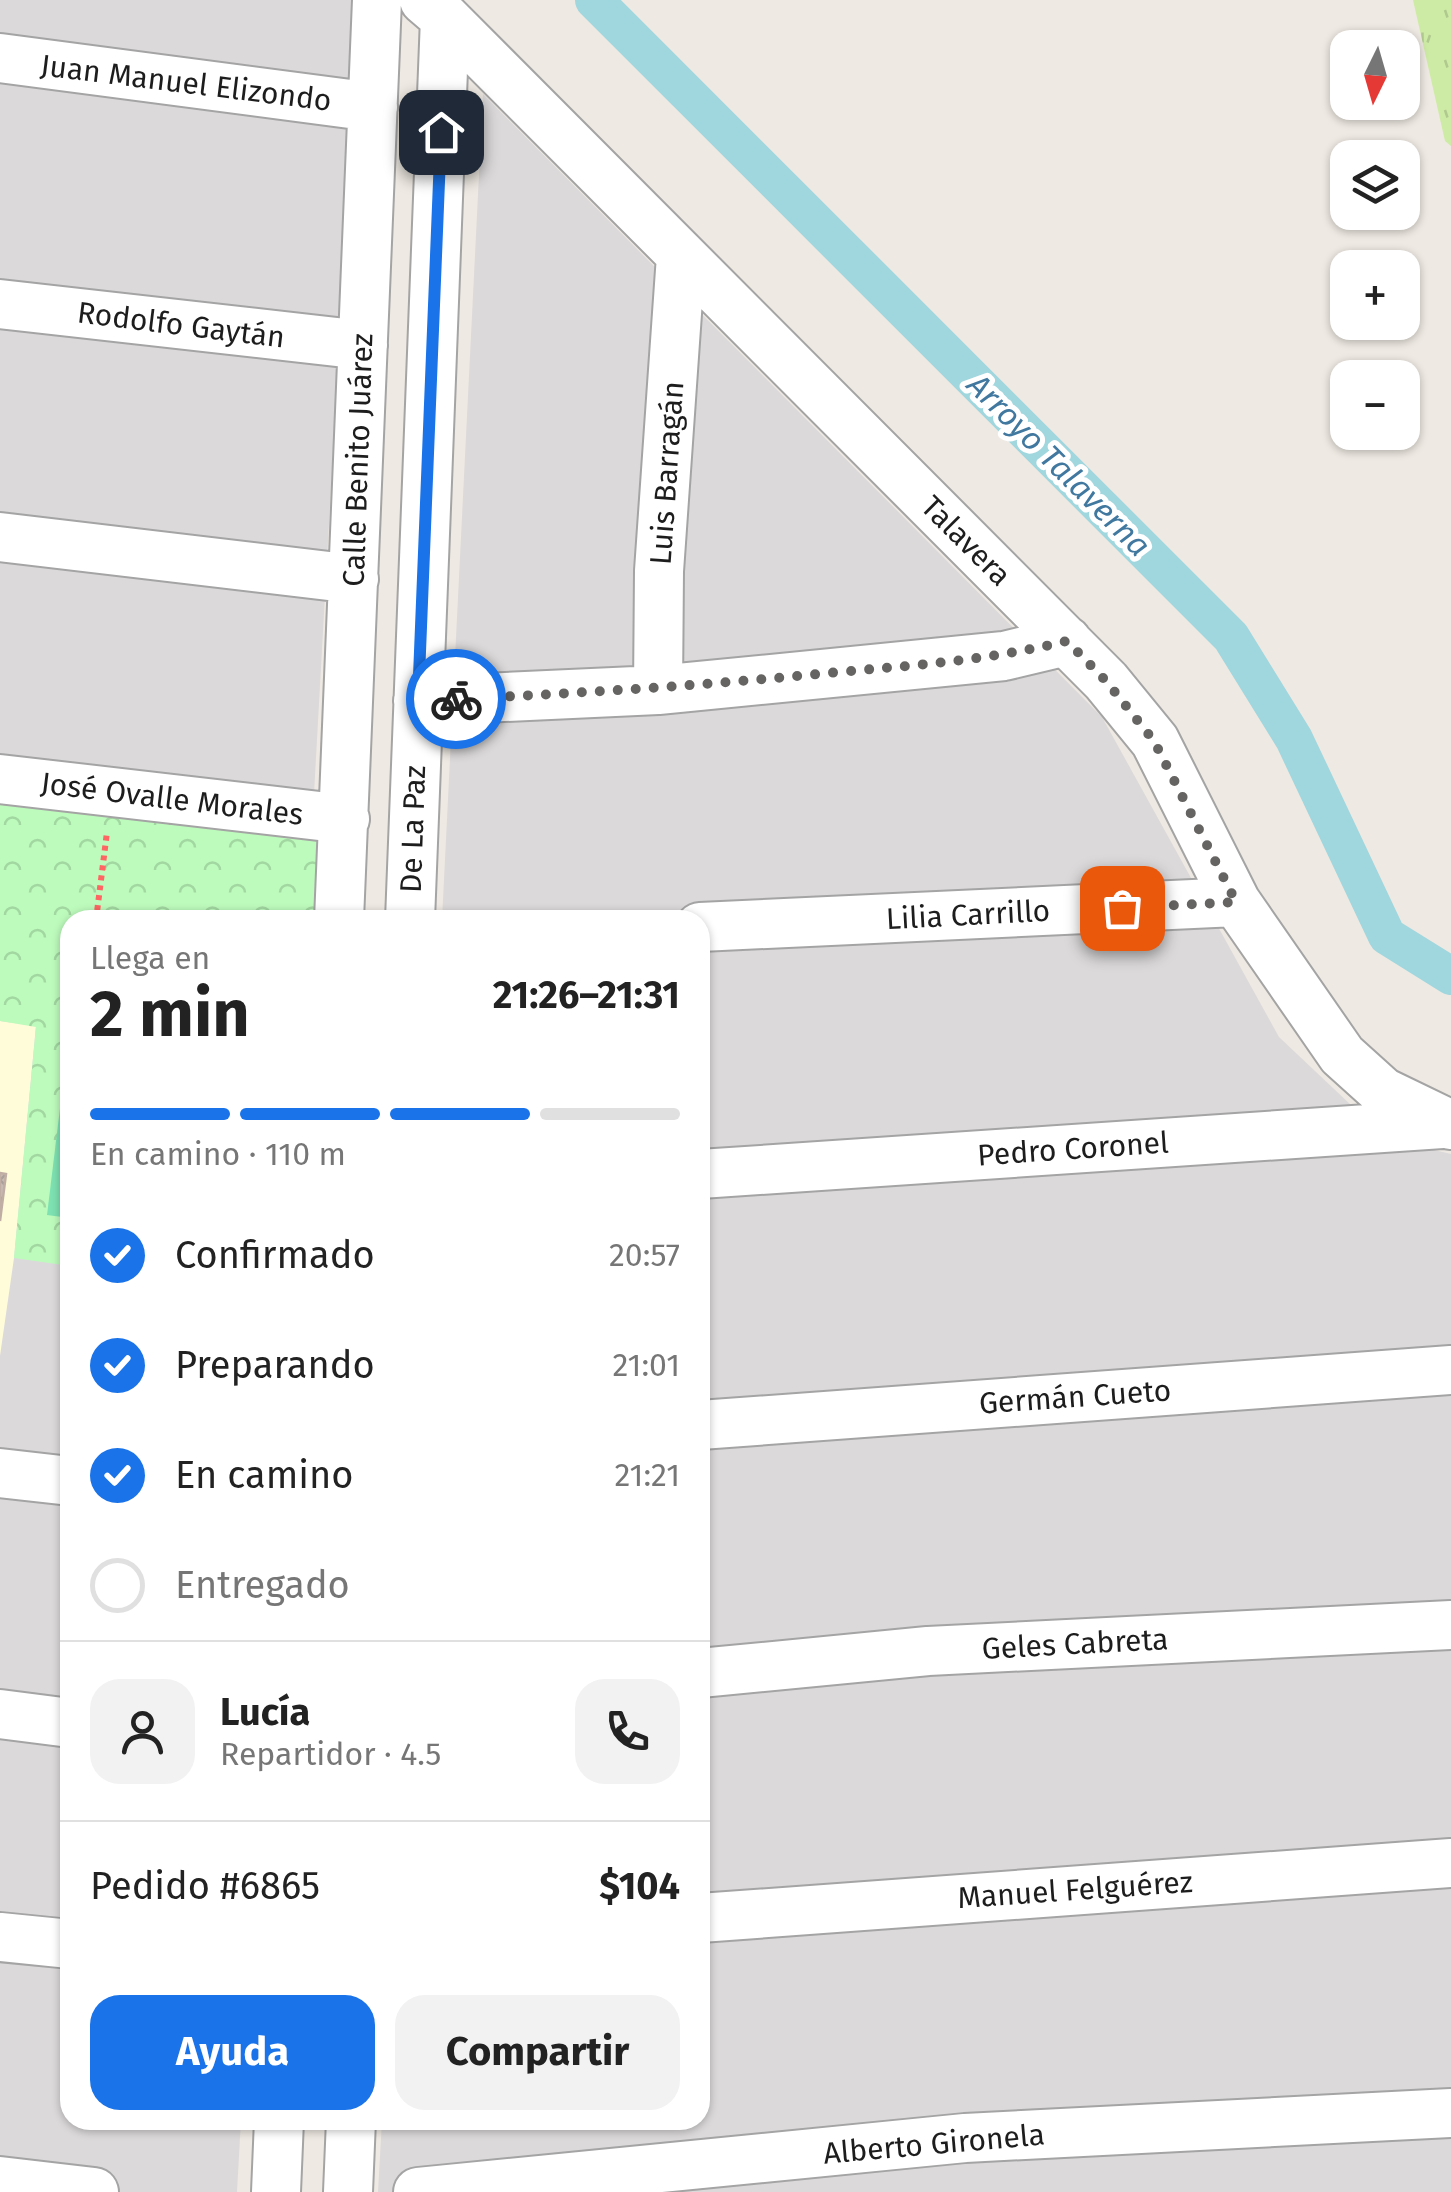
<!DOCTYPE html>
<html lang="es">
<meta charset="utf-8">
<style>
body{margin:0;font-family:"Fira Sans",sans-serif;background:#f2f2f2;color:#222;height:100vh;display:flex;flex-direction:column;font-size:38px;white-space:nowrap}
*{box-sizing:border-box;margin:0}
p{font-size:32px;color:#767676}
.icon{flex:none;width:55px;height:55px;fill:none;stroke:currentColor;stroke-width:2;stroke-linecap:round;stroke-linejoin:round}
.map{position:relative;flex:1;overflow:hidden}
.details{position:absolute;left:60px;top:910px;width:650px;height:1220px;display:flex;flex-direction:column;background:#fff;border-radius:30px;box-shadow:0 2px 8px #0004}
.details>*{flex:none}
.needle{width:65px;rotate:185deg}
.buttons{position:absolute;left:1330px;top:30px;display:grid;gap:20px}
.buttons a{display:grid;place-items:center;width:90px;height:90px;border-radius:20px;background:#fff;box-shadow:0 2px 8px #0004;font-size:50px}
.pin{position:absolute;display:grid;place-items:center;width:85px;height:85px;color:#fff;margin:-42px;border-radius:20px;box-shadow:0 5px 15px #0006}
.courier{position:absolute;display:grid;place-items:center;width:100px;height:100px;margin:-50px;border:8px solid #1a73e8;border-radius:50%;background:#fff;color:#222;box-shadow:0 2px 12px #0007}
.head em{font-style:normal;font-weight:700}
.head div{display:flex;flex-direction:column-reverse}
.head{display:flex;align-items:center;justify-content:space-between;height:170px;padding:0 30px}
h1{font-size:65px;font-weight:700;line-height:75px}
.bar{display:grid;grid-template-columns:repeat(4,1fr);gap:15px 10px;align-content:center;height:120px;padding:0 30px}
.bar i{height:12px;border-radius:8px;background:#e0e0e0}
.bar .selected{background:#1a73e8}
.bar p{grid-column:span 4}
.line{display:flex;align-items:center;gap:25px;padding:0 30px;border-top:2px solid #e0e0e0}
.line div{flex:1}
.round{display:grid;place-items:center;flex:none;width:105px;height:105px;border-radius:30px;background:#f2f2f2}
ol{padding:0 30px;list-style:none}
li{display:flex;align-items:center;gap:30px;height:110px}
li p{margin-inline-start:auto}
li .icon{padding:10px;border-radius:50%;background:#1a73e8;color:#fff;stroke-width:4}
li:last-child{color:#767676}
li i{width:55px;height:55px;border:5px solid #e0e0e0;border-radius:50%}
.cta{display:flex;gap:20px;margin-top:auto;padding:20px 30px}
.cta a{flex:1;height:115px;border-radius:30px;background:#1a73e8;color:#fff;font-size:40px;font-weight:700;line-height:115px;text-align:center}
.cta a+a{background:#f2f2f2;color:#222}
.map>svg:first-child{display:block}
.residential{fill:#dbd9da}
.education{fill:#fffcda}
.grass{fill:url(#grass-tufts)}
.park{fill:url(#park-crowns)}
.pitch{fill:#7de1b1}
.lines{fill:none;stroke-linecap:round;stroke-linejoin:round}
.canal{stroke:#a0d6de;stroke-width:38}
.building{fill:url(#building-cross-hatch);stroke:#c0aea4;stroke-width:2.5}
.minor-casing{stroke:#a4a4a4;stroke-width:52}
.path{stroke:#fe6563;stroke-width:6;stroke-dasharray:5 5;stroke-linecap:butt}
.minor{stroke:#fff;stroke-width:48}
.done{stroke:#666462;stroke-width:10;stroke-dasharray:0 18}
.route{stroke:#1a73e8;stroke-width:12}
.labels{text-anchor:middle;stroke-width:10;stroke-linejoin:round;paint-order:stroke}
.street-label{font-size:30px;fill:#1d1d1d;stroke:#fff}
.water-label{font-size:32px;font-style:italic;fill:#41789f;stroke:#fff}
</style>
<div class="map">
<svg width="1451" height="2192" viewBox="0 0 1451 2192">
<defs>
<pattern id="grass-tufts" width="24" height="20" patternUnits="userSpaceOnUse" patternTransform="scale(2.5)"><rect width="24" height="20" fill="#ceeba5"/><path d="M3 7l-1-3M5 7V3M7 7l1-3M15 17l-1-3M17 17v-4M19 17l1-3" fill="none" stroke="#b0c98e"/></pattern>
<pattern id="park-crowns" width="20" height="18" patternUnits="userSpaceOnUse" patternTransform="scale(2.5)"><rect width="20" height="18" fill="#bdfbbc"/><path d="M2 6a3 3 0 1 1 6 0M12 15a3 3 0 1 1 6 0" fill="none" stroke="#a2d7a1"/></pattern>
<pattern id="building-cross-hatch" width="8" height="8" patternUnits="userSpaceOnUse" patternTransform="scale(2.5)"><rect width="8" height="8" fill="#c6bbb5"/><path d="M0 0l8 8M0 8l8-8" fill="none" stroke="#aaa09b"/></pattern>
</defs>
<rect width="100%" height="100%" fill="#eee9e2"/>
<path class="residential" d="M0,0H358L307,920H70V2120H241L237,2192H0Z
M483,94L1102,717L1279,1037L1387,1139L1451,1154V2192H378L382,2120H700V920H442Z"/>
<path class="education" d="M0,1021L36,1026L14,1258L0,1356Z"/>
<path class="grass" d="M1413,0H1451V146L1445,141Z"/>
<path class="park" d="M0,794L289,824L320,840L316,920H70V1266L14,1258L36,1027L0,1021Z"/>
<path class="pitch" d="M66,1059H70V1218L47,1215Z"/>
<g class="lines">
<path class="canal" d="M594,0L1231,637L1294,739L1387,936L1451,976"/>
</g>
<path class="building" d="M0,1173L6,1174L0,1221Z"/>
<g class="lines">
<g class="minor-casing">
<path id="minor" d="M424,0L445,18L1106,681L1155,741L1236,902L1342,1055L1383,1092L1451,1125
M0,58L373,107
M0,304L363,345
M0,537L354,579
M658,690L659,571L681,256
M418,701L658,690L1004,656L1067,641
M0,779L345,819
M339,920L377,0
M410,920L445,18
M700,927L1236,902
M700,1174L1442,1124
M700,1425L1451,1370
M0,1473L70,1481
M700,1673L928,1651L1451,1625
M0,1714L70,1723
M700,1918L1451,1863
M0,1937L70,1944
M0,2181L94,2192
M276,2192L279,2120
M348,2192L351,2120
M418,2192L965,2138L1451,2113"/>
</g>
<path class="path" d="M96,920L107,832"/>
<use href="#minor" class="minor"/>
</g>
<g class="lines">
<path class="done" d="M456,699C584,693 711,685 839,672C918,665 990,660 1067,641L1106,681L1154,741L1236,902L1122,908"/>
<path class="route" d="M441,132L418,701L456,699"/>
</g>
<g class="labels">
<g class="street-label">
<text transform="translate(186 83) rotate(7)" y="10">Juan Manuel Elizondo</text>
<text transform="translate(181 325) rotate(7)" y="10">Rodolfo Gaytán</text>
<text transform="translate(358 460) rotate(-88)" y="10">Calle Benito Juárez</text>
<text transform="translate(667 473) rotate(-86)" y="10">Luis Barragán</text>
<text transform="translate(966 541) rotate(45)" y="10">Talavera</text>
<text transform="translate(172 799) rotate(7)" y="10">José Ovalle Morales</text>
<text transform="translate(413 829) rotate(-88)" y="10">De La Paz</text>
<text transform="translate(968 915) rotate(-3)" y="10">Lilia Carrillo</text>
<text transform="translate(1073 1149) rotate(-4)" y="10">Pedro Coronel</text>
<text transform="translate(1075 1397) rotate(-4)" y="10">Germán Cueto</text>
<text transform="translate(1075 1644) rotate(-3)" y="10">Geles Cabreta</text>
<text transform="translate(1075 1890) rotate(-4)" y="10">Manuel Felguérez</text>
<text transform="translate(934 2144) rotate(-5)" y="10">Alberto Gironela</text>
</g>
<g class="water-label">
<text transform="translate(1059 465) rotate(45)" y="11">Arroyo Talaverna</text>
</g>
</g>
</svg>
<div class="buttons">
<a><svg class="needle" viewBox="-14 -14 28 28"><path d="M0-13l5 13h-10z" fill="#e53935"/><path d="M0 13l5-13h-10z" fill="#767676"/></svg></a>
<a><svg class="icon" aria-label="layers" viewBox="0 0 24 24"><path d="M12 4l9 5-9 5-9-5zM3 14l9 5 9-5"/></svg></a>
<a>+</a>
<a>−</a>
</div>
<div class="pin" style="left:1122px;top:908px;background:#ea580c"><svg class="icon" aria-label="bag" viewBox="0 0 24 24"><path d="M5 8h14l-1 12H6zM9 8a3 3 0 0 1 6 0"/></svg></div>
<div class="pin" style="left:441px;top:132px;background:#1f2937"><svg class="icon" aria-label="home" viewBox="0 0 24 24"><path d="M3 11l9-7 9 7M6 9v11h12V9"/></svg></div>
<div class="courier" style="left:456px;top:699px"><svg class="icon" aria-label="bike" viewBox="0 0 24 24"><circle cx="6" cy="16" r="4"/><circle cx="18" cy="16" r="4"/><path d="M6 16l4-8h5l3 8M10 8l3 8H6M13 5h3"/></svg></div>
<section class="details">
<div class="head"><div><h1>2 min</h1><p>Llega en</p></div><em>21:26–21:31</em></div>
<div class="bar"><i class="selected"></i><i class="selected"></i><i class="selected"></i><i></i><p>En camino · 110 m</p></div>
<ol>
<li><svg class="icon" aria-label="check" viewBox="0 0 24 24"><path d="M5 12l5 5 9-10"/></svg>Confirmado<p>20:57</p></li>
<li><svg class="icon" aria-label="check" viewBox="0 0 24 24"><path d="M5 12l5 5 9-10"/></svg>Preparando<p>21:01</p></li>
<li><svg class="icon" aria-label="check" viewBox="0 0 24 24"><path d="M5 12l5 5 9-10"/></svg>En camino<p>21:21</p></li>
<li><i></i>Entregado</li>
</ol>
<div class="line" style="height:180px"><a class="round"><svg class="icon" aria-label="person" viewBox="0 0 24 24"><circle cx="12" cy="8" r="4"/><path d="M4 21q1-7 8-7t8 7"/></svg></a><div><b>Lucía</b><p>Repartidor · 4.5</p></div><a class="round"><svg class="icon" aria-label="phone" viewBox="0 0 24 24"><path d="M5 4h4l2 5-3 2q2 4 5 5l2-3 5 2v4C11 20 4 13 5 4z"/></svg></a></div>
<div class="line" style="height:130px"><div>Pedido #6865</div><b>$104</b></div>
<div class="cta"><a>Ayuda</a><a>Compartir</a></div>
</section>
</div>
